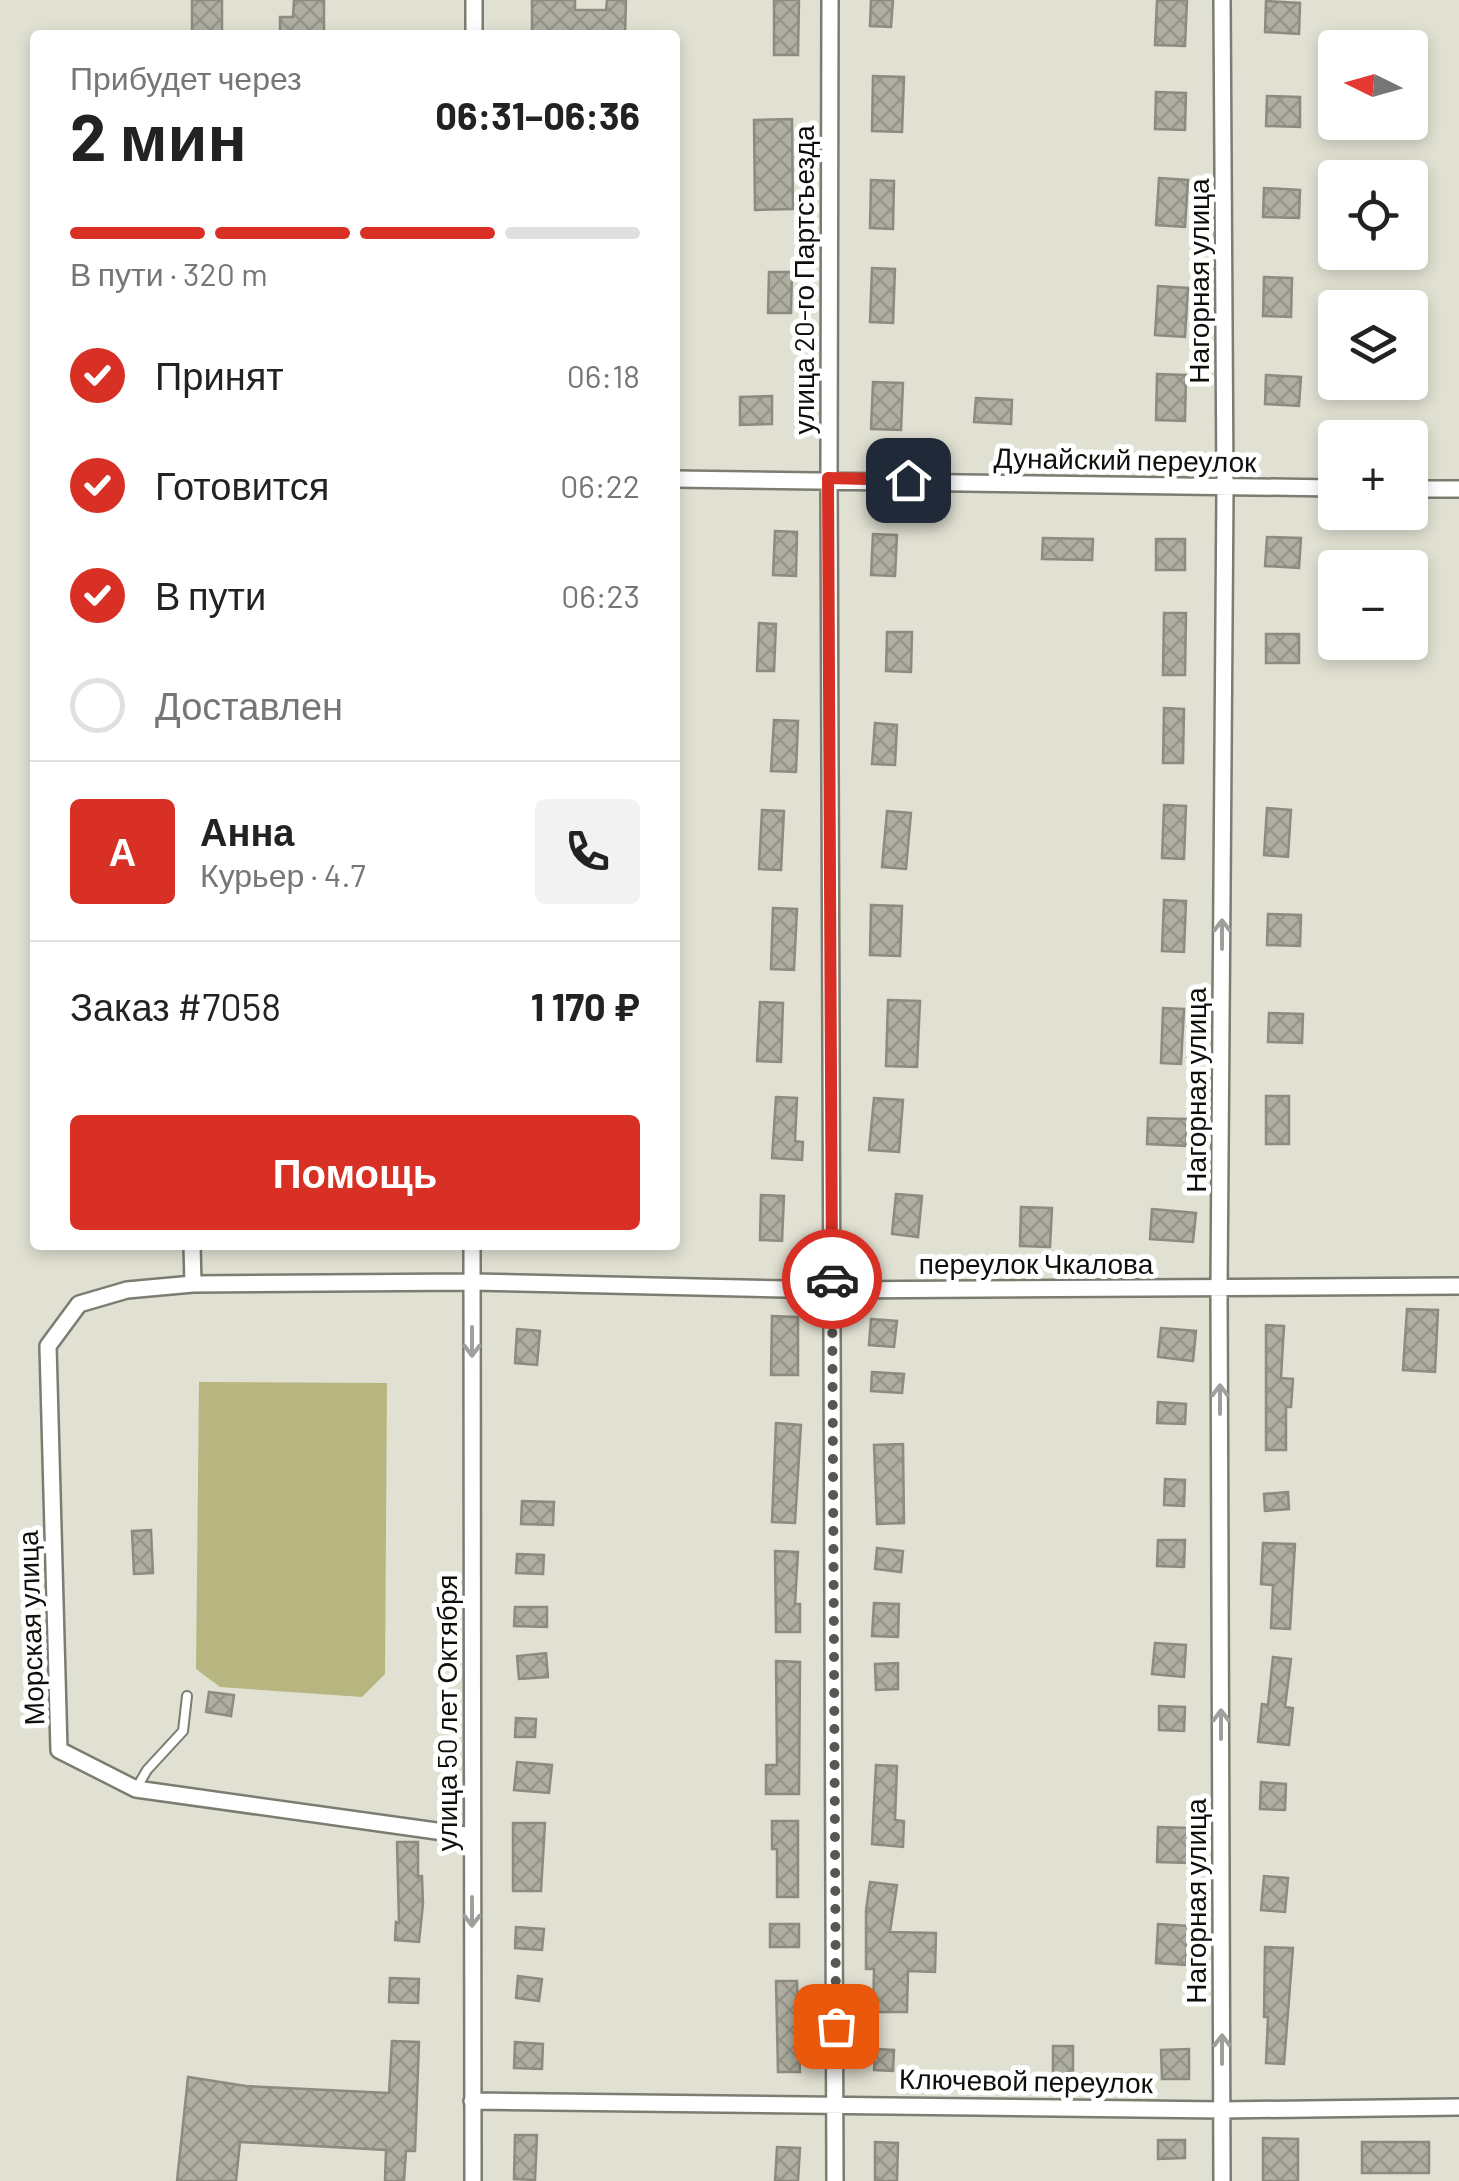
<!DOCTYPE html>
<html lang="ru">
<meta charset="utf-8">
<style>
body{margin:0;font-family:Barlow,sans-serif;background:#f2f2f2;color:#222;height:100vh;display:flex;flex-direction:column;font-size:38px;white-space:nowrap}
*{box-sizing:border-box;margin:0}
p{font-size:32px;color:#767676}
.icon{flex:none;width:55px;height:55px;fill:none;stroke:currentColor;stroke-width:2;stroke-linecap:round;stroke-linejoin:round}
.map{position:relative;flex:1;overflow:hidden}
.sheet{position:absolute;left:30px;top:30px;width:650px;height:1220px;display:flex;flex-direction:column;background:#fff;border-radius:10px;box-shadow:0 5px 15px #0003}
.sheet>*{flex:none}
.needle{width:65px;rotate:275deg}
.tools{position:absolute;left:1318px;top:30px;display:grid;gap:20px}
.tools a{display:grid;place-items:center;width:110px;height:110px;border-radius:10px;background:#fff;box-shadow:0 5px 15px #0003;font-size:50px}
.pin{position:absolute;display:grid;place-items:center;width:85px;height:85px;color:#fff;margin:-42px;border-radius:20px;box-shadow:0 5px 15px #0006}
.courier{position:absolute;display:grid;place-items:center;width:100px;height:100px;margin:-50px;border:8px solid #d93025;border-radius:50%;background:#fff;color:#222;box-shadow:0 2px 12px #0007}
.head em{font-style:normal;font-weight:700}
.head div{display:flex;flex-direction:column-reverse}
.head{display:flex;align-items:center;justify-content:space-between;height:170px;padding:0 40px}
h1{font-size:65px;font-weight:700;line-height:75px}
.bar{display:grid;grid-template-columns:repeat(4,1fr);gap:15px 10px;align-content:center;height:120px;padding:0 40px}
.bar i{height:12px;border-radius:8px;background:#e0e0e0}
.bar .on{background:#d93025}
.bar p{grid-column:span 4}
.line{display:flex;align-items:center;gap:25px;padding:0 40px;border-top:2px solid #e0e0e0}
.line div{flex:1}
.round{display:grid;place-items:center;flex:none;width:105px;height:105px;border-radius:10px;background:#f2f2f2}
ol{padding:0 40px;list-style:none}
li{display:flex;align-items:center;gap:30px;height:110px}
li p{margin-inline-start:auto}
li .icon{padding:10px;border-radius:50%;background:#d93025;color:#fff;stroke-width:4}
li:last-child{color:#767676}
li i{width:55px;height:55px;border:5px solid #e0e0e0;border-radius:50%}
.action{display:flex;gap:20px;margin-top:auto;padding:20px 40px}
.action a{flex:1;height:115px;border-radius:10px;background:#d93025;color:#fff;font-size:40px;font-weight:700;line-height:115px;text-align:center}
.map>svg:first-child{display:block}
.green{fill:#b7b680}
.building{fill:url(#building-cross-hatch);stroke:#8b8b7f;stroke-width:2.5}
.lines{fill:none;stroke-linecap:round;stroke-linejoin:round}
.lane-casing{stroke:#7c7c70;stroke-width:12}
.street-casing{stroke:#7c7c70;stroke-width:20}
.lane{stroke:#fff;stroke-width:8}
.street{stroke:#fff;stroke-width:15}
.oneway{stroke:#9f9f9d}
.done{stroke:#585850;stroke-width:10;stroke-dasharray:0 18}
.route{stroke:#d93025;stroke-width:12}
.labels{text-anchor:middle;stroke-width:10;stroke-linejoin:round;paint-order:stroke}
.street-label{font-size:28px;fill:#0e0e0a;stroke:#fff}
</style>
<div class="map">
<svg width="1459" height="2181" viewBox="0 0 1459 2181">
<defs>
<pattern id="building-cross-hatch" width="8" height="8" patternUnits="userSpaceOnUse" patternTransform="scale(2.5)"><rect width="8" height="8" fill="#aeaea1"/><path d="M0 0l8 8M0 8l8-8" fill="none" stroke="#949489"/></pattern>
</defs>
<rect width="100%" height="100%" fill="#e1e1d3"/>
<path class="green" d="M199,1382L387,1383L385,1674L362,1697L220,1687L196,1669Z"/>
<path class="building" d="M192,0H222V35H192Z
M294,0H324V32H280V17H293Z
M532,0H575V10H606L607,0H626L625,35H532Z
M774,0H799L798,55H774Z
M871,0H893L891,27L870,26Z
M1157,0H1187L1185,46L1155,45Z
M1266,1L1300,3L1299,34L1265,32Z
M873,76L904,77L902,132L872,131Z
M1156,92L1186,93L1185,130L1155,129Z
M1267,96L1300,97V127L1266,126Z
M792,119L793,209L755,210L754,120Z
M1159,178L1188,180L1185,227L1156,225Z
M871,180L894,181L893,229L870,228Z
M1264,188L1300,190L1299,218L1263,217Z
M872,268L895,269L893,323L870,322Z
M769,272H792L791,313H768Z
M1264,277L1292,278L1291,317L1263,316Z
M1158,286L1188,288L1185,337L1155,335Z
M1157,374L1186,375L1185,421L1156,420Z
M1266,375L1301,377L1299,406L1265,404Z
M873,382L903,383L901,430L871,429Z
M772,396V424L740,425V397Z
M976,398L1012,400L1011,424L974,422Z
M775,531L797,532L796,576L773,575Z
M873,534L897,535L895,576L871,575Z
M1267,537L1301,538L1299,568L1265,566Z
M1043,538L1093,539L1092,560L1042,559Z
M1156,539H1185V570H1156Z
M1164,613H1186L1185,675H1163Z
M759,623L776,624L774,671H757Z
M887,632H912L911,672L886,671Z
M1266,634H1299V663H1266Z
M1164,708L1184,709L1183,763H1163Z
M774,720L798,721L796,772L771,771Z
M875,723L897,725L895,765L872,764Z
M1164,805L1186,806L1184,859L1162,858Z
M1267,808L1291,810L1288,857L1264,855Z
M762,810L784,811L781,870L759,869Z
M887,811L911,813L906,869L882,867Z
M1164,900L1186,901L1184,952L1162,951Z
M871,905L902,906L900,956L870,955Z
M773,908L797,909L794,970L771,969Z
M1268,914L1301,915L1300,946L1267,945Z
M888,1000L920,1001L917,1067L886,1066Z
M760,1002L783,1003L781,1062L757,1061Z
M1163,1008L1184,1009L1181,1064L1161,1063Z
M1269,1013L1303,1014L1302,1043L1268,1042Z
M1266,1096H1289V1144H1266Z
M776,1097L797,1098L795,1141L803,1142L802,1160L772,1158Z
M874,1098L903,1100L899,1152L869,1150Z
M1148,1118L1187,1119L1186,1146L1147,1144Z
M896,1194L922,1196L918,1237L892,1234Z
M761,1195L784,1196L782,1241L760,1240Z
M1021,1207L1052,1208L1050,1247L1020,1246Z
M1152,1209L1196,1213L1193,1242L1150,1239Z
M1407,1309L1438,1310L1435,1372L1403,1370Z
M772,1316L798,1317V1375H771Z
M871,1319L897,1321L894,1347L869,1345Z
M1266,1325L1284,1326L1281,1378L1293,1379L1291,1407H1286V1450H1266Z
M1161,1328L1196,1331L1193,1361L1158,1357Z
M517,1329L540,1331L537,1365L515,1363Z
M872,1372L904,1374L902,1393L871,1391Z
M1158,1402L1186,1404L1185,1424L1157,1423Z
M776,1423L801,1425L795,1523L772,1522Z
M903,1444L904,1523L877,1524L874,1445Z
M1165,1479L1185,1480L1184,1506L1164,1505Z
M1288,1492L1289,1509L1265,1511L1264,1494Z
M522,1501L554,1502L553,1525L521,1524Z
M151,1530L153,1573L134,1574L132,1531Z
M1158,1540H1185L1184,1567L1157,1566Z
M1263,1543L1295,1544L1290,1629L1271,1628L1273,1585L1261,1584Z
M877,1548L903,1551L901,1572L875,1569Z
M775,1551L798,1552L795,1604H800V1632H776Z
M517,1554L544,1555L543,1574L516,1573Z
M874,1603L899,1604L898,1637L872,1636Z
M515,1607H547V1627L514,1626Z
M1155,1643L1186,1645L1184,1677L1152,1674Z
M546,1653L548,1677L519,1679L517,1656Z
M1273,1657L1291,1659L1285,1707L1293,1708L1289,1745L1258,1742L1262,1704L1268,1705Z
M776,1661L800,1662L799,1794H766V1765H777Z
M898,1663V1689L876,1690L875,1664Z
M209,1692L234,1695L231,1716L206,1712Z
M1159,1706L1185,1707L1184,1731L1159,1730Z
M516,1718L536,1719L535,1737H515Z
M517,1762L552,1765L549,1793L514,1790Z
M876,1765L897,1766L895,1820L904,1821L903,1847L872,1844Z
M1261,1782L1286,1784L1285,1810L1260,1809Z
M772,1821H798V1897H777V1849H772Z
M513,1823H545L541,1891H513Z
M1158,1827L1190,1828L1189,1863L1157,1862Z
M397,1842H418V1876H422L423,1904L419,1942L395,1940L396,1922L399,1923Z
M1264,1876L1288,1878L1285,1912L1261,1910Z
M870,1882L897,1885L890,1932L936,1933L935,1972L908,1971L907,2012H873L874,1969H866V1910Z
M770,1924H799V1947H770Z
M1158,1924L1188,1926L1186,1965L1156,1963Z
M516,1927L544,1929L542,1950L515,1948Z
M1265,1947L1293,1948L1284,2064L1266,2063L1268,2017H1264Z
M518,1976L542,1979L539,2001L516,1998Z
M390,1978L419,1979L418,2003L389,2002Z
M776,1981H797L800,2072H778Z
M392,2041L419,2042L415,2151H406L404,2181H385L386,2150L240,2142L236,2181H177L188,2077L246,2086L389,2093Z
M515,2042L543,2044L542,2069L514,2068Z
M1053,2046H1073V2074H1053Z
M875,2049L894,2050L893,2071L874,2070Z
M1189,2049V2079H1162L1161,2050Z
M515,2135H537L535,2180L514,2179Z
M1263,2138L1298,2139V2181H1263Z
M1158,2140H1185V2158L1158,2159Z
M875,2142L898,2143L897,2181H875Z
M1362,2142H1429V2173H1362Z
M777,2147L800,2148L798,2181H775Z"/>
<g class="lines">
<g class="lane-casing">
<path id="lane" d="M136,1789L147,1770L183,1731L187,1696"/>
</g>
<g class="street-casing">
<path id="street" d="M830,0L829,478L835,2181
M474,35V0
M675,479L1335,488
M1410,489H1459
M192,1245L193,1284L127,1290L79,1304L48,1346L59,1750L136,1789L472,1836
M472,1245L473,2181
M193,1284L472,1282L832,1290L1459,1286
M472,2101L1222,2110L1459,2107
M1222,2181L1219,1288L1225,487L1222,0"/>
</g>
<use href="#lane" class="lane"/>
<use href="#street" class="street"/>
</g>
<defs><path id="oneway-shaft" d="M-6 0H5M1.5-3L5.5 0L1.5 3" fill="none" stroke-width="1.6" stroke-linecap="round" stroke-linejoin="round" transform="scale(2.5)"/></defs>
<g class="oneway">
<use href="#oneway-shaft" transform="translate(1222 934) rotate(-90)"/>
<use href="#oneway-shaft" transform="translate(472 1342) rotate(90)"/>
<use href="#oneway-shaft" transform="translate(1220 1399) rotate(-90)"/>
<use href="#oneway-shaft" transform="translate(1221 1724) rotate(-90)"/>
<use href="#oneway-shaft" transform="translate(472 1912) rotate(90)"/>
<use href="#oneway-shaft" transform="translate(1222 2049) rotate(-90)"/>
</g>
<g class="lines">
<path class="done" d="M832,1279L836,2026"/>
<path class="route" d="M832,1279L828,478L908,480"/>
</g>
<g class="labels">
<g class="street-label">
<text transform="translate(804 280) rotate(-90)" y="10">улица 20-го Партсъезда</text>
<text transform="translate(1199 281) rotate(-90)" y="10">Нагорная улица</text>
<text transform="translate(1125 460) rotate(1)" y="10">Дунайский переулок</text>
<text transform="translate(1196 1090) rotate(-90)" y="10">Нагорная улица</text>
<text x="1036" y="1274">переулок Чкалова</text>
<text transform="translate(31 1628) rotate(-92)" y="10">Морская улица</text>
<text transform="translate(447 1713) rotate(-90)" y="10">улица 50 лет Октября</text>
<text transform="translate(1196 1901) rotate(-90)" y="10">Нагорная улица</text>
<text transform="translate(1026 2081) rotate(1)" y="10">Ключевой переулок</text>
</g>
</g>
</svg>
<div class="tools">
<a><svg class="needle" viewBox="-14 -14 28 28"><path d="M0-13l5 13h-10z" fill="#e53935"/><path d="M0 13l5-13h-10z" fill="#767676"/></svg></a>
<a><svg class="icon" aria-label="locate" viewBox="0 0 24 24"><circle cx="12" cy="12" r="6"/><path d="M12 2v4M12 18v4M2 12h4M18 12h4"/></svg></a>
<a><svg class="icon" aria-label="layers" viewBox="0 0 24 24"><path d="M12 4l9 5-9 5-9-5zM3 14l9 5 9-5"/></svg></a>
<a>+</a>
<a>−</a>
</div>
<div class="pin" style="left:836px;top:2026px;background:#ea580c"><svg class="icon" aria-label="bag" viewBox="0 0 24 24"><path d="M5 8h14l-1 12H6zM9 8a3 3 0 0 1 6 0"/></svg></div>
<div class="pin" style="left:908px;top:480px;background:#1f2937"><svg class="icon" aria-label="home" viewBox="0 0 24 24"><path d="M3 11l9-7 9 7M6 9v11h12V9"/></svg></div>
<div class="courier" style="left:832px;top:1279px"><svg class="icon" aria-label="car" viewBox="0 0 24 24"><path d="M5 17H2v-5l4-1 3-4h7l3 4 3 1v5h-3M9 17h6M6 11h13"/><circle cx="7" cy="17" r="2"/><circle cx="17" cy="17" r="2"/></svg></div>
<section class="sheet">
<div class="head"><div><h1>2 мин</h1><p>Прибудет через</p></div><em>06:31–06:36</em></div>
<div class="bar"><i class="on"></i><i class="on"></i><i class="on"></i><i></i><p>В пути · 320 m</p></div>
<ol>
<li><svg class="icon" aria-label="check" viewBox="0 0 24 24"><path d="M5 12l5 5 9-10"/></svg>Принят<p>06:18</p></li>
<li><svg class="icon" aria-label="check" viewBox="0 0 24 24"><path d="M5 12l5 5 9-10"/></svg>Готовится<p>06:22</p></li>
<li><svg class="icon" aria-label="check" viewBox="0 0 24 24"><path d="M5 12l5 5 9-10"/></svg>В пути<p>06:23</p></li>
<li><i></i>Доставлен</li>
</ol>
<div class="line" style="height:180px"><b class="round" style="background:#d93025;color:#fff">А</b><div><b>Анна</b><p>Курьер · 4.7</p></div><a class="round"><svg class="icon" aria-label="phone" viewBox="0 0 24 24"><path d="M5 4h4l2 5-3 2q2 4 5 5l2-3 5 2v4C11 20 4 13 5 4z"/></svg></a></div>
<div class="line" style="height:130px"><div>Заказ #7058</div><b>1 170 ₽</b></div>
<div class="action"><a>Помощь</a></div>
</section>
</div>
